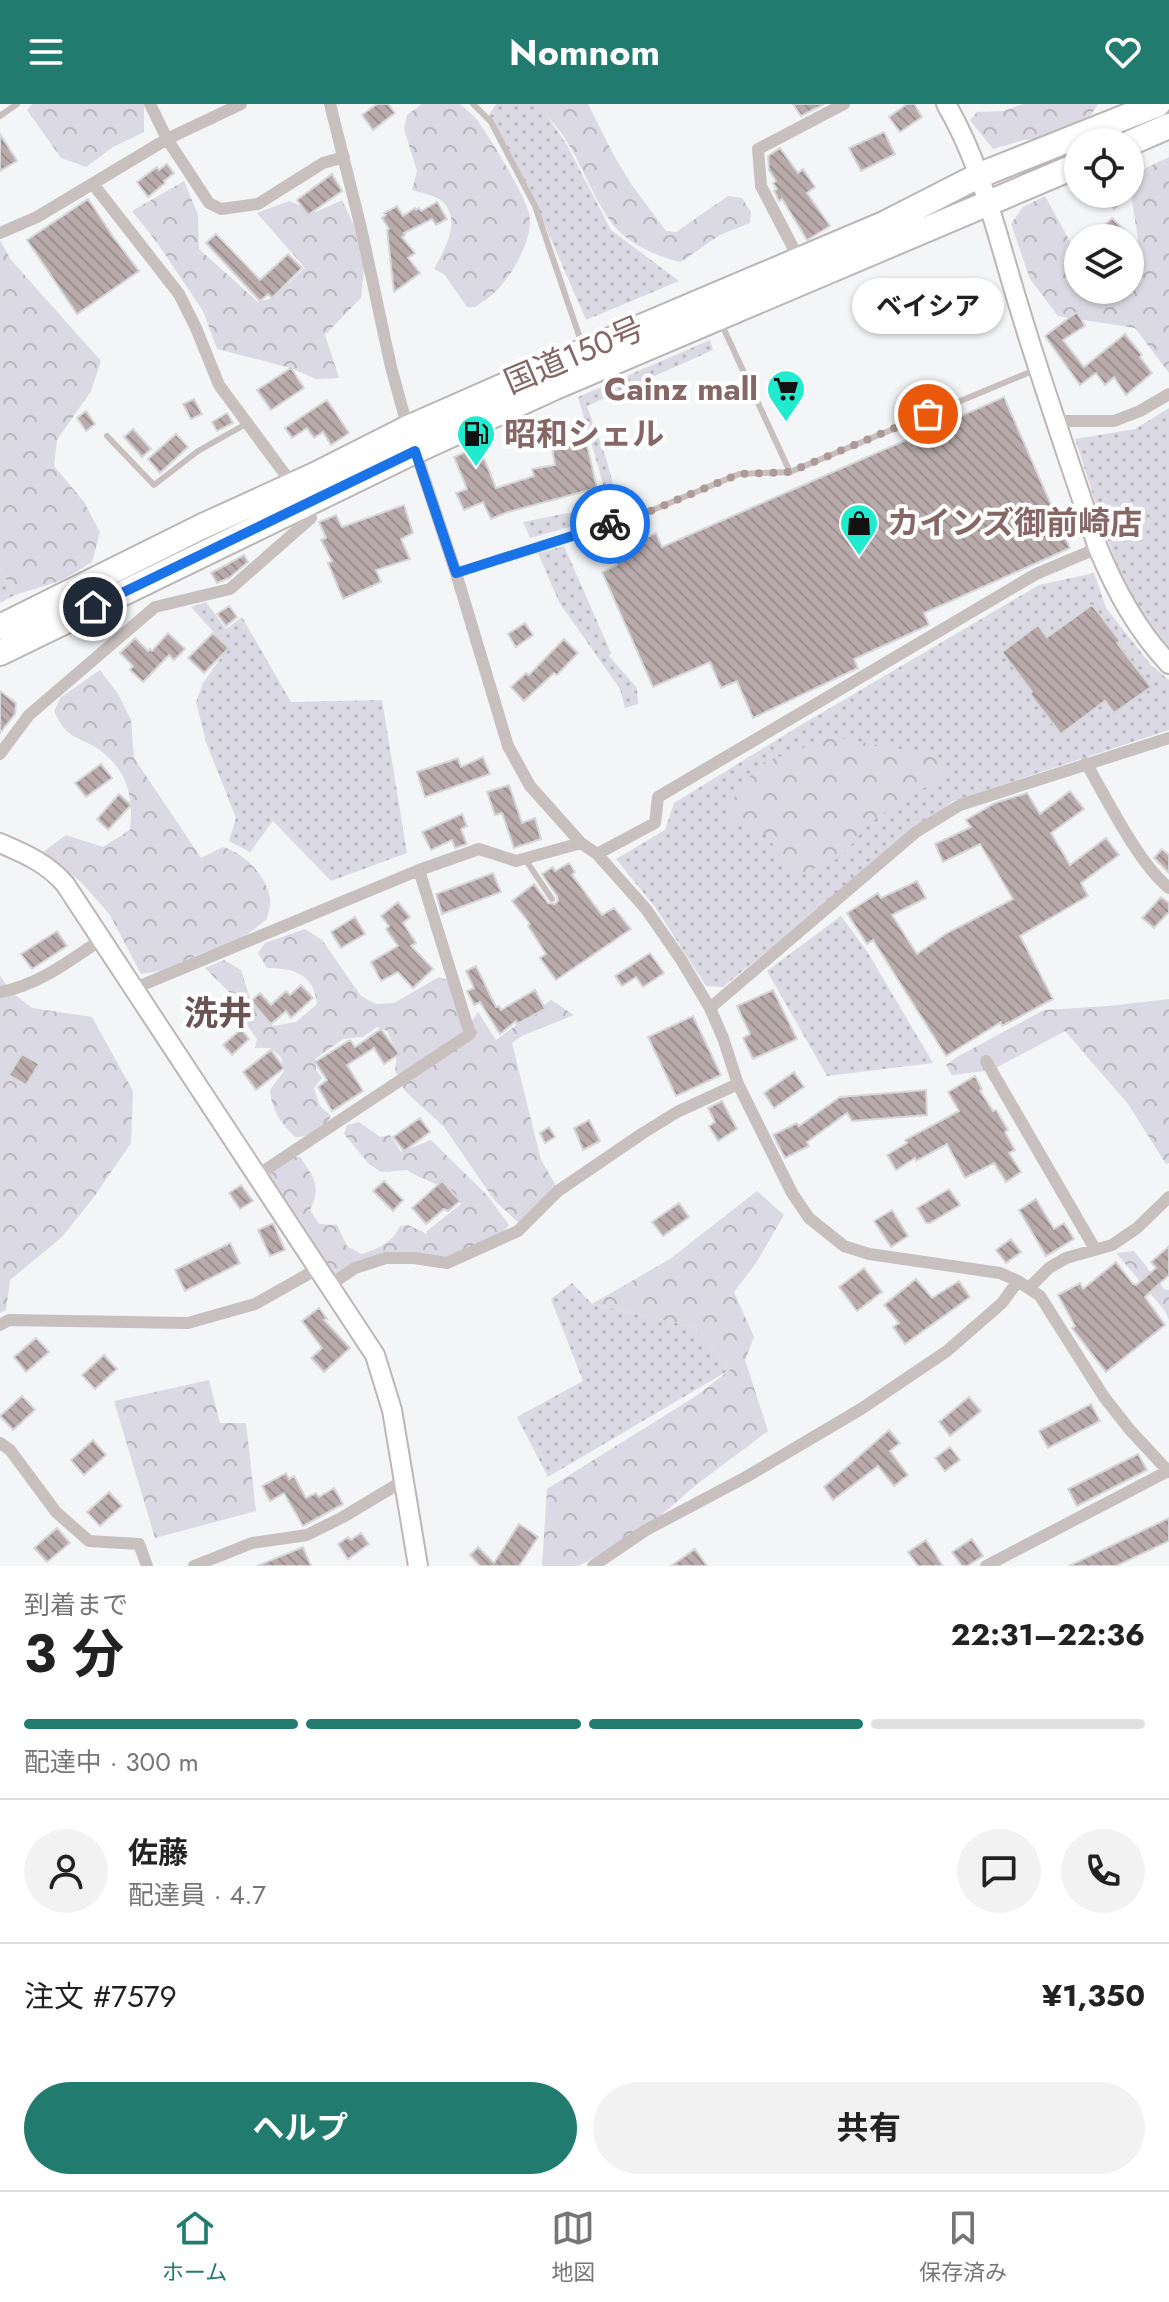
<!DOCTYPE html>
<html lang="ja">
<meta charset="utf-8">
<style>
body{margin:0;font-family:Jost,"Noto Sans JP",sans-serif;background:#f2f2f2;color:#222;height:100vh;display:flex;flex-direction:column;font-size:30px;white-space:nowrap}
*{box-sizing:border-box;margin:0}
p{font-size:26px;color:#767676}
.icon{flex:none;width:44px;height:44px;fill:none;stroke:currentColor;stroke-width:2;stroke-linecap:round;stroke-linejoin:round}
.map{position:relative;height:1462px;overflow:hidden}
.panel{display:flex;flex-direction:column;background:#fff;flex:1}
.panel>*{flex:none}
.tools{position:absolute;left:1064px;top:24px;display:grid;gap:16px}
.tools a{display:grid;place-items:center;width:80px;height:80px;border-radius:50%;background:#fff;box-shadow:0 2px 6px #0004;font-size:40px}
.pin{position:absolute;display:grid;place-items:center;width:68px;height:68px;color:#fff;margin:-34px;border:4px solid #fff;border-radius:50%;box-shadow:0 2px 8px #0007}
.courier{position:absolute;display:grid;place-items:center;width:80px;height:80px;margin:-40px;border:6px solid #1a73e8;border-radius:50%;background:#fff;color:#222;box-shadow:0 2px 10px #0007}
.bubble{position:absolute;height:56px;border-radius:28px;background:#fff;box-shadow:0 2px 6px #0004;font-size:26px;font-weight:700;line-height:56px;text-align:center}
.headline em{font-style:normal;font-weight:700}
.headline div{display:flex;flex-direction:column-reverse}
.headline{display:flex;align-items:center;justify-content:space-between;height:136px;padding:0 24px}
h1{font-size:52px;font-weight:700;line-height:60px}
.bar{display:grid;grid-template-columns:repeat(4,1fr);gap:12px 8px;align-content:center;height:96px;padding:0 24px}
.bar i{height:10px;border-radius:6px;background:#e0e0e0}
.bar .active{background:#217c6f}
.bar p{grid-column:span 4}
.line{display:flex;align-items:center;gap:20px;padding:0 24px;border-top:2px solid #e0e0e0}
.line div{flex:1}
.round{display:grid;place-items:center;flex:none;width:84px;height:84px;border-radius:42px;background:#f2f2f2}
.action{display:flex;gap:16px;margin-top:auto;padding:16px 24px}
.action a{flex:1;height:92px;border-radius:48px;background:#217c6f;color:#fff;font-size:32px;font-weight:700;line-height:92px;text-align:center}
.action a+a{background:#f2f2f2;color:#222}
header{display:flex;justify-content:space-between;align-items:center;height:104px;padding:0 24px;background:#217c6f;color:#fff;font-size:36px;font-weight:700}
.tabs{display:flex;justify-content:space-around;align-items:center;height:112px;border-top:2px solid #e0e0e0;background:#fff;font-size:22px;color:#767676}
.tabs a{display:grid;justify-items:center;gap:4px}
.tabs .active{color:#217c6f}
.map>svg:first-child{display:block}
.green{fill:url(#green-dots)}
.forest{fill:url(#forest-crowns)}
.building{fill:url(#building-back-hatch);stroke:#d6d7d9;stroke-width:2}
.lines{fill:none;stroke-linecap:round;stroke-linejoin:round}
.secondary-casing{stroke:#beb5b4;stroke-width:22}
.highway-casing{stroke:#bcb5b5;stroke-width:28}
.lane{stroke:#c8c0bf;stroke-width:6}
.street{stroke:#c8c0bf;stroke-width:12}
.secondary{stroke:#fff;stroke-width:18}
.highway{stroke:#fff;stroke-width:24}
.done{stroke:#ac9998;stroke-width:8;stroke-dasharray:0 14.4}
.route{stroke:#1a73e8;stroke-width:10}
.labels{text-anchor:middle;stroke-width:8;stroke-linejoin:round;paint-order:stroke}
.street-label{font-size:32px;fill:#866765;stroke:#fff}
.poi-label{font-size:32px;font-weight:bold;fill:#866765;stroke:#fff;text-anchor:start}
.neighbourhood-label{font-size:34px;font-weight:bold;fill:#6b5453;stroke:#fff}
</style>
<header><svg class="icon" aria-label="menu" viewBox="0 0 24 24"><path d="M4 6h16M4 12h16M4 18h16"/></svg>Nomnom<svg class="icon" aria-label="heart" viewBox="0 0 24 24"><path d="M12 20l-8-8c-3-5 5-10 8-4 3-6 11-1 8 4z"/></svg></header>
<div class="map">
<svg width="1169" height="1462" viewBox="0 0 1169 1462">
<defs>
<pattern id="green-dots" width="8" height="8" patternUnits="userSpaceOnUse" patternTransform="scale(2)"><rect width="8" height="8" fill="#dbd9e3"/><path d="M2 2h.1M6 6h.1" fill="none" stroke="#b7b4bc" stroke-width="1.8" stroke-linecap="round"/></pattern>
<pattern id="forest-crowns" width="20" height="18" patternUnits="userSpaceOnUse" patternTransform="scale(2)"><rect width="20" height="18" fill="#dbd9e3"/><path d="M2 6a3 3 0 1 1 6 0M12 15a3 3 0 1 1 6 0" fill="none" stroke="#b7b4bc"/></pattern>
<pattern id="building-back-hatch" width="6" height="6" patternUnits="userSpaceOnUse" patternTransform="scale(2)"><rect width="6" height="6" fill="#b9abab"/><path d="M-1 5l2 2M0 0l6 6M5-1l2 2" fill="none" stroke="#9c8f8f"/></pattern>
</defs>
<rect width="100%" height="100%" fill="#f4f5f7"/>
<path class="green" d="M496,0H531L545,9L567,41L611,126L679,177L586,216L527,80L487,14Z
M710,236L713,246L587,302C598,335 616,371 616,407L608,412L530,434L523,418L603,402L608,397L578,293Z
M1169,304V549C1120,498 1098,402 1075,335L1135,325Z
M564,442L611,549L609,552L637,584L638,600L625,604L620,585L559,498L538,449Z
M0,464L15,491L0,499Z
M1094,469L1106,504L1151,561L1169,576V626L953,697L723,883L706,882L655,803L616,755L665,726L674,699L796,624L1039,481Z
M206,498L226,525L242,513L291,598L382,596L407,749L331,777L273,717L250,748L229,737L236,714L206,638L196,598L203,579L228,544L191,503Z
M841,812L868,849L933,959L827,972L767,867Z
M572,1179L592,1200L694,1223L731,1265L548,1373L517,1313L583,1277L551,1195Z"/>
<path class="forest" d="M32,0H144V28L113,43L86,63L61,54L27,6Z
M422,0H460C466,5 473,11 478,17C490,34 530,98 530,116C530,140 512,172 495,188C489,194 481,198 475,203H467L445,171L434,165C444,146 462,118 443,98C435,91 422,89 412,86L417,67L404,25L407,11Z
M531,0H588L612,48L631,80L666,127L676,128L728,92L742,94L751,108L750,119L720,131L681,158C656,152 627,140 611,118C583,79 574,27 531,0Z
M1023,0H1098L1076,33L1024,36L993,45L970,16L977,8L1004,7Z
M1169,53V269L1135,224L1058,212L1030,175L1011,120L1023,103L1045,92L1078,152V186H1130V141L1138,135L1130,84L1146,64Z
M184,77L198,111L199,145L258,198L273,194L305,164L257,109L289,97L316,108L342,96L360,134L365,157L361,194L325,231L339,274L316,275L291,264L217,245L203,207L158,140L132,107Z
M0,136L11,156L101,257L91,287L57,336L54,362L84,398L100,428L92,458L60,477L15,491L0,464Z
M100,566L118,590L131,616L134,654L201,754L223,743C244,749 267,772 270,795C271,801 268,809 267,815L239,837L197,851L172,865L141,870L110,811L81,778L43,748L66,731L103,743L130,726C134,692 127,663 95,643C72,630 67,634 54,607L61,593Z
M833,633L934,651L951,667L869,719L842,753L795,772L767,732L726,716V705L759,660Z
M305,825L322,836L361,892L376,900L394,899L439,873L448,876L464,920L462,931L478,908L496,936L551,896L574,911L522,932L512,939L541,1056L558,1085L519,1119L495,1097L444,1023L405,987L399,977L401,973L395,968L397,948L387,927L377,923L363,933L343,935L315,955L316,966L322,974L314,984L320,1002L331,1012C325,1026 310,1033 295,1033C281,1019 271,1006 270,986L284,967L281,953L270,944H255L257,935L236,906L234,893L205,864L224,856L241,866L251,897L273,922L296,918L317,900C314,870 294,864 267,864L258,849L265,839Z
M0,871L10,887L32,904L92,913L133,987L131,1039L94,1093L62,1133L10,1176L6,1206L0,1209Z
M1169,895V1059L1166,1060L1128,1000L1065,927L992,966L952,971L946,961L957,953L1044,906L1109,902Z
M359,1018L380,1033L390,1031L401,1048L431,1036L488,1092L509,1121L504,1127L457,1154H386L329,1179L256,1075L280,1052L300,1053C314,1074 322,1082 310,1106L319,1120L337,1121L347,1142L361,1150C378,1145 393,1138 400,1122L408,1121L427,1130V1127L461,1100C451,1080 425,1079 407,1066L381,1068L369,1060L344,1030L347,1021Z
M757,1087L784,1111L756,1159L734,1188L754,1233L745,1256L768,1327L696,1381L637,1432L578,1462H542L547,1385L696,1292L731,1265L694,1223L592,1200L670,1155Z
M1134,1147L1164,1185L1169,1186V1216L1165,1207L1116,1149Z
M209,1276L220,1319H246L256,1407L155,1434L114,1297Z"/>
<path class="building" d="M377,0H388L395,9L373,26L362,11Z
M793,0H824L801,12Z
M907,0H914L922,13L900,28L889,13Z
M884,28L895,50L861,67L849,44Z
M0,30L17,57L0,67Z
M780,44L798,69L803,65L815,83L807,89L830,122L807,136L782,95L779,97L774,87L777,85L773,79L776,77L769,66L768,52Z
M167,60L174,69L164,77L165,79L148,93L137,78L157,63L159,66Z
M332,70L342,87L308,111L297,96Z
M1101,90H1118L1124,96L1114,105Z
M88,95L114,134L139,167L77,210L27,136Z
M437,98L447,115L436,121L432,115L404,129L405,131L402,133L415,149L408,154L420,169L394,188L387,126L389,125L382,114L386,111L384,109L397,102L403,112L415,104L416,106L419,104L421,107Z
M1112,114L1125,127L1117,134H1091Z
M216,130L260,176L288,150L302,164L272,194L268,190L260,197L206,139Z
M1077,208L1085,222L1063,236L1084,263L1125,230L1142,251L1140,253L1152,269L1126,291L1114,273L1105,281L1096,269L1080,281L1045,232Z
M291,264L304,284L271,306L257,286Z
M1004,293L1070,444L924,509L929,521L854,555L858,564L753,614L737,577L721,584L710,558L653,583L602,468L617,461L612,449L656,429L662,443Z
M194,295L202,310L191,315L183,300Z
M327,296L349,329L331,341L323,328L314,334L307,324L292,334L285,324Z
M86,307L95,320L86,327L77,314Z
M227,309L233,319L217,327L212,318Z
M133,325L151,345L142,353L124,333Z
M176,330L188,343L160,369L148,355Z
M586,337L597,384L508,408L491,415L483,398L464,406L456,389L467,385L454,353L479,342L496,384L534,372L532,365L555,361L552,344Z
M404,401L413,429L401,435L410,455L376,466L381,478L343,495L328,459L332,457L321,436L326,434L319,418L336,411L342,423Z
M244,451L248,458L229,474L217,479L211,469Z
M1092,501L1120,537L1117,539L1151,583L1114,609L1105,597L1061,630L1030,590L1032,588L1002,548L1038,521L1047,533Z
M229,502L237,513L226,522L217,510Z
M525,519L533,531L516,543L508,530Z
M168,529L185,545L174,556L169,551L143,578L130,566L133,562L120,549L135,534L148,547L150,545L152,547Z
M213,529L229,544L204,569L188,554Z
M564,535L578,549L557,571L554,569L524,597L511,583L526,569L529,571Z
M0,587L16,599L15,610L0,629Z
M483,653L490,670L425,693L417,668L458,654L461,663Z
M101,660L112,674L86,693L75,679Z
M509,681L522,719L535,714L541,735L514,744L502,709L495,711L487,688Z
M1070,687L1084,705L1051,729L1070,761L1106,734L1119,751L1081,779L1088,792L1020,832L1053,895L1002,922L1001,918L946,952L873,836L867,840L847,809L878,789L881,794L917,777L926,794L892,811L917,850L947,829L1013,795L980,740L943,758L935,740L971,723L966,716L995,699L1027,689L1040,710Z
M119,690L131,701L108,726L97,715Z
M462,710L467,722L461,725L467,740L455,744L452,736L431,746L422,728Z
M1162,745L1169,751V769L1154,754Z
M569,759L575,768L572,771L602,811L614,804L631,825L556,876L540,854L546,850L528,822L530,820L512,797L534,780L548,799L555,800L558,797L557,792L542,770L553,763L555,767Z
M493,769L501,788L442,810L436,790Z
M1161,793L1169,799V808L1154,824L1142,814Z
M398,798L410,813L403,819L416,839L411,842L433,865L413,884L398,868L381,877L371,858L398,842L386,825L389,822L381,812Z
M355,813L365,830L341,844L331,828Z
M57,827L67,842L32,865L21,850Z
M650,849L664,869L643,883L636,873L622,882L615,872Z
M476,862L496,903L499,902L501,906L535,886L545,905L517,920L516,917L500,930L480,898L474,901L467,887L474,884L466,867Z
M301,881L313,894L291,914L286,907L271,920L251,897L260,889L271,901L286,887L290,891Z
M773,886L797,935L753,955L743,934L750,930L737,902Z
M693,912L721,971L676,992L648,933Z
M241,925L249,935L232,951L223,941Z
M381,925L399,950L384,960L374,944L347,961L363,987L332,1007L318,983L327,976L315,958L350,936L355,943Z
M271,946L284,964L256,986L243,968Z
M22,950L39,960L26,981L9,971Z
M794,968L804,983L774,1004L764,989Z
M975,972L982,985L980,987L993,1007L996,1006L1008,1026L1005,1028L1015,1046L1009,1049L1021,1068L1006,1078L994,1059L965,1074L947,1040L916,1057L915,1054L896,1066L887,1051L907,1039L905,1036L959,1007L948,988Z
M926,986L927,1011L852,1017L847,1009L807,1038L809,1042L785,1054L773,1031L797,1019L799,1022L840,993Z
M722,997L737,1025L718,1037L709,1022L715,1018L708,1004Z
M420,1014L430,1028L404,1047L393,1033Z
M589,1016L600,1037L583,1046L574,1024Z
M549,1023L555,1033L545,1039L540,1029Z
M384,1077L403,1096L393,1107L373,1087Z
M442,1077L460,1097L448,1107L444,1105L426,1120L412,1104Z
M241,1081L253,1097L240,1105L229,1089Z
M949,1085L960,1101L930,1119H926L917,1104Z
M1036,1095L1054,1125L1064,1119L1074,1135L1046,1152L1019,1106Z
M679,1099L689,1113L663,1132L652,1118Z
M892,1106L908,1132L891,1143L874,1117Z
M273,1119L285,1146L270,1152L258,1126Z
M1011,1135L1021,1148L1006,1159L996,1146Z
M230,1139L240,1159L185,1187L175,1166Z
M1169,1142V1171L1145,1193L1165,1221L1106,1268L1072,1224L1075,1222L1058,1191L1080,1179L1083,1185L1116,1158L1133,1180L1136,1181L1156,1164L1151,1158Z
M864,1164L882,1188L857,1207L839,1183Z
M916,1175L932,1194L959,1177L970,1193L905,1240L893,1223L899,1219L884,1201Z
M319,1204L327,1215L324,1216L350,1244L324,1268L311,1254L322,1244L302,1217Z
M36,1234L49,1248L26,1268L14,1253Z
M104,1251L117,1265L95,1285L82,1271Z
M22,1292L35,1306L13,1326L0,1312Z
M969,1293L981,1307L950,1332L939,1318Z
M1091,1300L1100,1317L1048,1344L1039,1327Z
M889,1326L900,1339L890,1347L908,1371L894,1382L878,1362L833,1396L824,1383Z
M93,1336L106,1351L84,1371L71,1356Z
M950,1343L960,1356L945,1367L935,1354Z
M1138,1350L1147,1366L1077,1402L1068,1385Z
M286,1369L289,1375L294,1372L306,1394L316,1389L319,1393L334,1384L343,1400L303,1422L284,1389L270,1397L262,1382Z
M109,1388L122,1402L100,1422L87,1408Z
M1169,1414V1437L1116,1462H1069Z
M519,1420L538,1433L519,1462H480L470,1451L478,1443L494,1459Z
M57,1424L70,1439L47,1458L34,1444Z
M361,1429L369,1440L348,1455L338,1440L348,1433L351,1436Z
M972,1435L983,1452L967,1462H962L952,1448Z
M926,1436L943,1462H918L908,1448Z
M303,1443L311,1462H257Z
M695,1445L707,1462H671Z"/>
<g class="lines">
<g class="secondary-casing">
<path id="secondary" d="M946,0C983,63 998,136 1020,206C1044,286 1072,364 1098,444C1116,487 1137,526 1169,560
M0,739C25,750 47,759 65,780L375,1251L392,1306L418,1462"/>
</g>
<g class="highway-casing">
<path id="highway" d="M1130,39L1169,22
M0,523L203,422L315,371L408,324L544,264L884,120L980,71L1158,0
M0,549L415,347L555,283L1078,61"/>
</g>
<path class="lane" d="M473,0L491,18L535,102L583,243
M0,12L17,0
M721,219L790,368
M107,332L154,381L198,347L246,320
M456,469L648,408L739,370L790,368L1035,266
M525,755L552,795"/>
<path class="street" d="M150,0L167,35L209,99L221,105L258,100L323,59L344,53
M330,0L361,124L391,263L408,325
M93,80L179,190L196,224L219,281L293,381
M0,129L37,113L167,35L241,0
M799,155L761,82L758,45L844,0
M1057,317H1114L1140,307L1169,290
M414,343L456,469L508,642L530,682L581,739L597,750L646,805L680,854L710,904L723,934L738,980L792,1089L809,1114L844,1142L869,1150L1000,1169L1018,1177L1040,1192L1104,1293L1130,1326L1169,1368
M0,650L29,611L155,503L230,485L311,414L304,400
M1086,659C1107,695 1138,759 1169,784
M597,750L655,719L658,693L1036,470L1098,444
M135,884L419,766L479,745L516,757L581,739
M0,888C37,882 71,856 102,835
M710,904L916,728L960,701L1169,634
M986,957L1095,1145
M256,1072L470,930L419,766
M330,1181L355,1164L386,1154H414L447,1159L518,1127L558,1087L643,1029L677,1008L738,980
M1029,1184L1049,1164L1066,1154L1112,1141L1137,1124L1169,1093
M0,1221L9,1216L188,1219L255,1200L319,1164
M0,1339L10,1346L56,1408L89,1437L139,1440L147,1462
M194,1462L252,1439L307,1431L343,1413L403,1377
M593,1462L646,1426L746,1373L861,1305L947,1247L1002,1199L1018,1177
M986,1462L1168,1367"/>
<use href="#secondary" class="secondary"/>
<use href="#highway" class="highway"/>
</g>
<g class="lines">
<path class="done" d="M610,420L648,408L739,370L790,368L928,310"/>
<path class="route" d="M93,503L415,347L456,469L610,420"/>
</g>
<defs>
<g id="supermarket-pin" transform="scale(2)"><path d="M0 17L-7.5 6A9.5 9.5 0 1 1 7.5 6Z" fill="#20ebce" stroke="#fff"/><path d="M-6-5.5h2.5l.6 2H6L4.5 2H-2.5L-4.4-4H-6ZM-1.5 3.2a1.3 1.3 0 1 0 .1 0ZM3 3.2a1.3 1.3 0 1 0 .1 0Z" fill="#111"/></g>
<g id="fuel-pin" transform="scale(2)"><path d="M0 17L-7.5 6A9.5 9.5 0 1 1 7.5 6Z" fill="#20ebce" stroke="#fff"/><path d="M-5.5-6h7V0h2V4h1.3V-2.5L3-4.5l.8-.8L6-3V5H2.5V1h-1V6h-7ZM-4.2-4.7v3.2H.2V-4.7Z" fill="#111"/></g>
<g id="shop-pin" transform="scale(2)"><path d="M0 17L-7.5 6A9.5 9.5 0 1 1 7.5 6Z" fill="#20ebce" stroke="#fff"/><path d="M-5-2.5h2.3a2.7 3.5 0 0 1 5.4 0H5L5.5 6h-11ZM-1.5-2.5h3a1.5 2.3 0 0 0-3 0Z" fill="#111"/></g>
</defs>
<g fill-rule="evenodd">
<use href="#supermarket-pin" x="786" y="285"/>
<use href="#fuel-pin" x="476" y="330"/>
<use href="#shop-pin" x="859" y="419"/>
</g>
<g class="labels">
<g class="street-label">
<text transform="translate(574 251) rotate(-23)" y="11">国道150号</text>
</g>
<g class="poi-label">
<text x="758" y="296" text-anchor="end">Cainz mall</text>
<text x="504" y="341">昭和シェル</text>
<text x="887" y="430">カインズ御前崎店</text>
</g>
<g class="neighbourhood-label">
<text x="218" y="921">洗井</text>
</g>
</g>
</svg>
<div class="tools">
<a><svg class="icon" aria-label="locate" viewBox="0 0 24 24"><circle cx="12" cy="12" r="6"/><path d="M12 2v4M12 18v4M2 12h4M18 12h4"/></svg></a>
<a><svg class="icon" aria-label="layers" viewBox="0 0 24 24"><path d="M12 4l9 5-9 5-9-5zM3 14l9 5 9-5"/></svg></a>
</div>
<div class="pin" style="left:928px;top:310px;background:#ea580c"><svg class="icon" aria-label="bag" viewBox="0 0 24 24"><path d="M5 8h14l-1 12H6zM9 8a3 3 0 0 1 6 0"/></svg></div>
<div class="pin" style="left:93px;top:503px;background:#1f2937"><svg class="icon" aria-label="home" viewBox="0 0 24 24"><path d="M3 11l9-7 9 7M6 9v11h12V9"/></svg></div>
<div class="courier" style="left:610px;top:420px"><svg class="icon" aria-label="bike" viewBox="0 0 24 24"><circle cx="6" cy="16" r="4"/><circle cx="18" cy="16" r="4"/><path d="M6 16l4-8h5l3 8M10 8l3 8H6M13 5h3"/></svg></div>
<div class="bubble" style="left:852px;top:174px;width:152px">ベイシア</div>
</div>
<section class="panel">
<div class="headline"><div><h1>3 分</h1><p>到着まで</p></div><em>22:31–22:36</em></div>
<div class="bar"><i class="active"></i><i class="active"></i><i class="active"></i><i></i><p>配達中 · 300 m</p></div>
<div class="line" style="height:144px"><a class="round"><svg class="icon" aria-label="person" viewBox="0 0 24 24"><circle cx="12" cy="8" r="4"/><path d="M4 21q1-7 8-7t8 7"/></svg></a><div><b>佐藤</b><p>配達員 · 4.7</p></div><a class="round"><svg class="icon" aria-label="chat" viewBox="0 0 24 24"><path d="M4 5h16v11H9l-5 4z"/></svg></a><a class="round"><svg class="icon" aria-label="phone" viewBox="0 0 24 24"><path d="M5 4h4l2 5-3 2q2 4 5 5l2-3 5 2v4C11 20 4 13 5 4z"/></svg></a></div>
<div class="line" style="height:104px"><div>注文 #7579</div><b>¥1,350</b></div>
<div class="action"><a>ヘルプ</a><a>共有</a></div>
</section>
<nav class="tabs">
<a class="active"><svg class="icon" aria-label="home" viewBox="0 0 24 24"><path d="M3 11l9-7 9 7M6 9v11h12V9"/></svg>ホーム</a>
<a><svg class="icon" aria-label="map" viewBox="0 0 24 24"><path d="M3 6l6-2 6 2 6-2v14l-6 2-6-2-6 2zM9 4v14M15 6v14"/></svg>地図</a>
<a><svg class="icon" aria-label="saved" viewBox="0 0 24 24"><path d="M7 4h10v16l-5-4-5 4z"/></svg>保存済み</a>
</nav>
